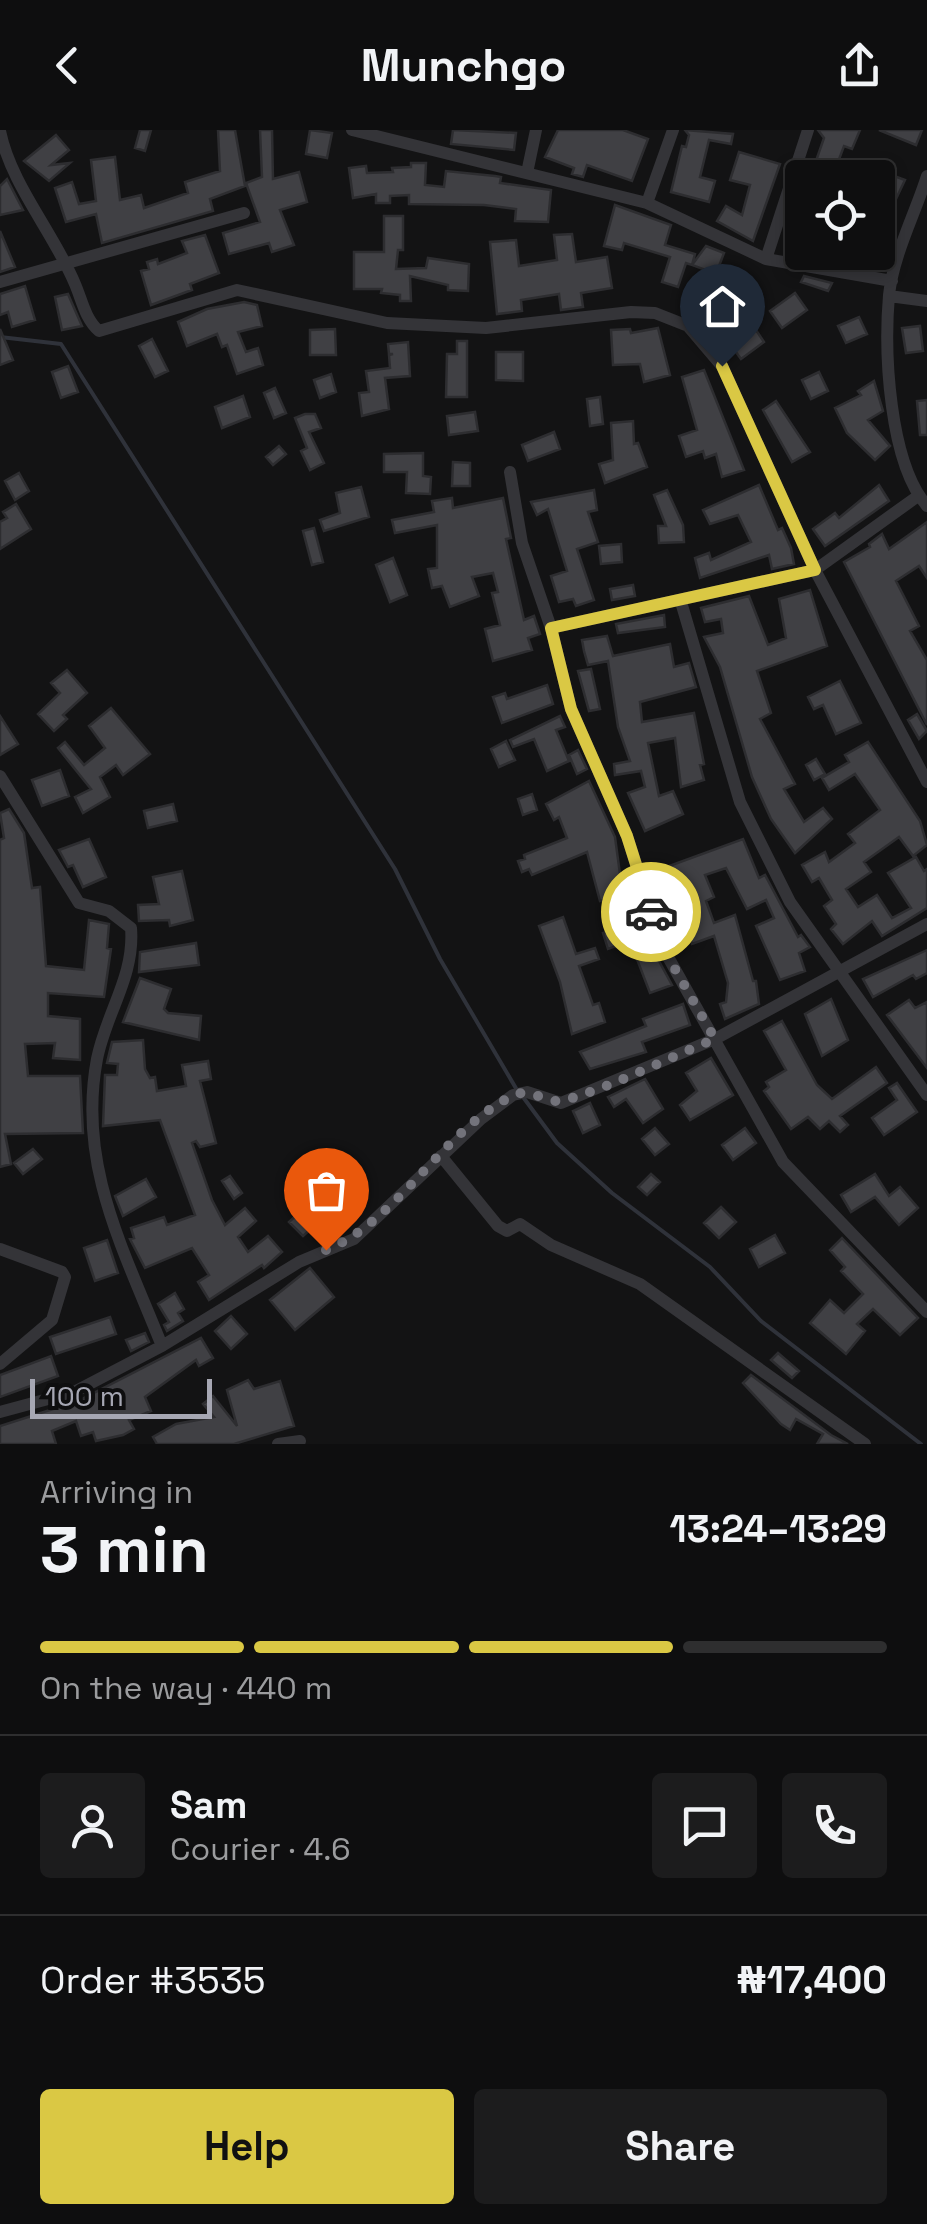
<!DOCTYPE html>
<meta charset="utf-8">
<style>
body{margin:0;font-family:"Space Grotesk",sans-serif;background:#1c1c1d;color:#f1f3f6;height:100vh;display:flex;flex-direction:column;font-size:38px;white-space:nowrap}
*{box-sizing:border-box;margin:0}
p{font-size:32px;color:#9b9c9e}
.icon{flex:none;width:55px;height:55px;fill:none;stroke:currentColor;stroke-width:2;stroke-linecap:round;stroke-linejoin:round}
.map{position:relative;height:1314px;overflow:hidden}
.details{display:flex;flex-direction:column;background:#0e0e0f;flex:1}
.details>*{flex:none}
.tools{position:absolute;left:785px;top:30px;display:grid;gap:20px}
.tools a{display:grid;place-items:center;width:110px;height:110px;border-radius:10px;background:#0e0e0f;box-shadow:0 5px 15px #0003,0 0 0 2px #2e2e2f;font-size:50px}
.scale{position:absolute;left:30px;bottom:25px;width:182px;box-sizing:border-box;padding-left:10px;border:5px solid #a6a7b3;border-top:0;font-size:28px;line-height:35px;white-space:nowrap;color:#a6a7b3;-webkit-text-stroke:8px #0e0e0f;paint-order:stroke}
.pin{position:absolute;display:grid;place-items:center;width:85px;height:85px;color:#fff;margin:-102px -42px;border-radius:50% 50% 50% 0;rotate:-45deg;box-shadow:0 0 10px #0007}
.pin .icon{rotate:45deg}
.courier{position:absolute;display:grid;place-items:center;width:100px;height:100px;margin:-50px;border:8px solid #dac844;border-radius:50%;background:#fff;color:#222;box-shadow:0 2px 12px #0007}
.head em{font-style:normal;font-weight:800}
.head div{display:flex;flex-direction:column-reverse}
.head{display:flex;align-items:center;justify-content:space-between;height:170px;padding:0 40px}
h1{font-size:65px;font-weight:800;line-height:75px}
.bar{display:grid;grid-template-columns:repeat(4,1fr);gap:15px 10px;align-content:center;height:120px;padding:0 40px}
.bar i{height:12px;border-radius:8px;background:#2e2e2f}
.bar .current{background:#dac844}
.bar p{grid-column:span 4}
.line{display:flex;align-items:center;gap:25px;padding:0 40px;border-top:2px solid #2e2e2f}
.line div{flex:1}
.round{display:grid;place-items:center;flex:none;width:105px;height:105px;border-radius:10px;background:#1c1c1d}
.cta{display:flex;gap:20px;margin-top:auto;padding:20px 40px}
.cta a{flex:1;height:115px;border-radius:10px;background:#dac844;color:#111;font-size:40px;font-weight:800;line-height:115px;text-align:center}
.cta a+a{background:#1c1c1d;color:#f1f3f6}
header{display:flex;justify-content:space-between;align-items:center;height:130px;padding:0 40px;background:#0e0e0f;font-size:45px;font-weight:800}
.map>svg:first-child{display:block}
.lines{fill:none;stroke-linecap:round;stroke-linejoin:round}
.stream{stroke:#2f323a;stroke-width:4}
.building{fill:#404044;stroke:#2d2d30;stroke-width:2.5}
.minor{stroke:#343438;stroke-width:12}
.done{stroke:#73737b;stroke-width:10;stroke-dasharray:0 18}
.route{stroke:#dac844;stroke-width:12}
</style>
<header><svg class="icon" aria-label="back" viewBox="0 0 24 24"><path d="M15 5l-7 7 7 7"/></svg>Munchgo<svg class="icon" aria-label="share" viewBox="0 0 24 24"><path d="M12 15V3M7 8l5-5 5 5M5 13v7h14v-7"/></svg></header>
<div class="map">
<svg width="927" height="1314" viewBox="0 0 927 1314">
<rect width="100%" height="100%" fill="#131314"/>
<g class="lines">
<path class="stream" d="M0,207L61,214L395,739L440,829L517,960
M523,967L557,1013L612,1063L710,1137L761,1191L921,1314"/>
</g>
<path class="building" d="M140,0H151L145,21L135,18Z
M218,0H235L245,56L210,69L213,81L102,113L96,84L66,92L55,58L72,52L79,74L96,71L91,30L115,27L120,70L141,65L144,78L188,63L185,52L220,41Z
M260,0H272L273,49L299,42L307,72L280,80L294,115L272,122L269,113L229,124L223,103L260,92L246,53L262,47Z
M310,0L332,3L327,28L306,24Z
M453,0L516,3L514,20L451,14Z
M558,0H623L648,9L632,51L587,35L583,47L572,44L574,38L545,27Z
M685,0L733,4L731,14L709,10L700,47L715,51L709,72L671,62L682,16L686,17L689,5Z
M818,0H860L852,19L844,16L832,48H810L824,8Z
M879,0H922L916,15Z
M56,5L69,20L51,35L70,33L49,51L24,31Z
M739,22L780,34L753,111L717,91L726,76L742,85L750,55L730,50Z
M411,33H426L425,55L444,57L446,41L495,46L501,47L500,53L551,60L548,92L515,91L516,79L484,75L409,74V65L390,66V73H376V64L353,68L349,38L366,36L367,43L393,42L392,38L411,37Z
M878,40L905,50L878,107Z
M7,49L23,80L0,85V56Z
M615,75L671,95L665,115L695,124L692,135L686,133L678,157L662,152L670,127L624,113L622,120L604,116Z
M384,86H403V120H398L396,139L426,138L428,128L469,134L468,161L448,160V155L410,146L411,171H400V165L381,163L382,159H354V122H384Z
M0,101L15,137L0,142Z
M572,104L576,132L607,127L612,158L581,163L583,177L561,180L559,164L521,170L522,181L497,184L490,112L516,110L519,136L557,130L554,105Z
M205,105L219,143L190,154L192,160L151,175L141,141L149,139L147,132L157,129L158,134L187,123L182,111Z
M706,116L724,123L716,144L692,135Z
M839,122H882L879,136L839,127Z
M804,146L832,153L828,161L801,152Z
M713,150L724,170L741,160L746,168L738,173L764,212L741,229L725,207L720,210L692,162Z
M25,156L35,190L12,197L8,182L0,185V164Z
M795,163L807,180L782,198L770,181Z
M68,164L82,196L62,200L55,167Z
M244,172L257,175L262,196L238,202L246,222L258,218L263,235L237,244L227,215L222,217L217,204L187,216L178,192L207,179Z
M859,187L867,204L846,213L838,196Z
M920,196L923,221L906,223L902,198Z
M658,198L670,245L644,252L640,234L613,235L611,200L630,199L631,203Z
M0,199L13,230L0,235Z
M335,199L336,225H310V200Z
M152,209L168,241L155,247L139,216Z
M457,211H467V267H446L447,224H457Z
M408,212L410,246L385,248L389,279L362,286L359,263L369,262L366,241L390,238L389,225L393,224H389L388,214Z
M496,222H523V251L496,250Z
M68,236L78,262L61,268L52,242Z
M704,240L744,340L722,347L716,324L705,328L703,321L686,327L679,306L697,300L682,247Z
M819,242L828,261L811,269L802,250Z
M331,244L336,262L320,268L314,250Z
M874,251L883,281L868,290L890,316L875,330L847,303L835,278L861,265L858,261Z
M275,258L286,283L274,288L264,263Z
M243,266L250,287L222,298L215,277Z
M600,267L603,294L590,296L587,269Z
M927,270V305H920L917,271Z
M776,271L810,322L792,332L763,280Z
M475,282L478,301L449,305L447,286Z
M305,284H315L321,298L309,302L324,333L310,340L301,321L307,318L295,288Z
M633,291L634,314L638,313L647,337L605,353L599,334L613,330L611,293Z
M554,302L560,319L528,331L522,315Z
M279,316L286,324L273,335L266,327Z
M423,323V346L431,347L430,364L406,363L407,342H384V324Z
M453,332L470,333V356H452Z
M19,343L29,361L15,370L5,351Z
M759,355L778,400L782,398L791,418L794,434L772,439L769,425L700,448L695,428L709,423L711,430L751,412L738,385L710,394L703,380Z
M879,355L889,371L825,416L813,399L835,383L839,388Z
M361,357L369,387L324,401L320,390L340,383L336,363Z
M594,360L597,380L588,382L598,412L577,419L594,470L576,476L573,469L559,472L551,446L567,441L548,379L537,385L531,372Z
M667,360L683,395L684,412L659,413L658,396H666L654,365Z
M452,368L453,378L503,368L511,408L506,409L524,490L534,486L540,504L528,508L532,520L493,531L485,499L500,495L492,463L498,462L493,443L472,447L479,466L450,477L442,456L432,458L428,439L437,438V395L395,403L392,390L434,382L432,371Z
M16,374L31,399L0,419V392L7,388L3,382Z
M927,392V448L919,436L896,451L919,496L910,501L927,530V595L844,432L870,417L869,414L882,404L889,419Z
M314,398L323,432L312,435L303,401Z
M621,414L622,432L601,434L599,416Z
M393,428L407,465L390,472L376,435Z
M633,455L635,466L612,470L610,459Z
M810,460L827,516L757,541L771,583L760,589L795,654L784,659L804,692L823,678L832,689L795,723L771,689L752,647L720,537L704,507L723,503L721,489L705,492L701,478L749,466L768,515L786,508L779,469Z
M664,485L665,497L618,503L616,494Z
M607,506L613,526L670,514L674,537L689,533L696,557L640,572L642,592L694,583L704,634L700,635L704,650L681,657L675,608L648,613L659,666L673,661L683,684L645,701L628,663L645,657L641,641L615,645L614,634L630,631L618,597L608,531L588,535L584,521L582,510Z
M591,539L600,579L589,581L578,541Z
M67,540L87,563L63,585L67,589L54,601L38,584L60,563L51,553Z
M840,551L861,593L836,604L823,575L814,579L808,567Z
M547,555L553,574L502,593L493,567L505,563L507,569Z
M111,578L150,624L123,645L116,635L100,647L110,667L83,683L75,667L91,659L58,618L65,612L84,635L105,618L89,596Z
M917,584L927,601L919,609L908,590Z
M0,586L18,614L0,625Z
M560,586L565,597L556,600L569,631L547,641L534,609L513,617L510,610Z
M506,611L515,630L499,637L491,619Z
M868,612L920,691L927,715L913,726L899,707L864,732L871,742L846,759L858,777L877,765L892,788L911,778L888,743L916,727L924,741L927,739V778L882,806L872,791L843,814L831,799L836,794L824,776L832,770L819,748L812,752L802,735L825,722L829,732L855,713L848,704L880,680L855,644L829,660L822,648L849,632L845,625Z
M578,620L587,639L577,644L569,625Z
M816,629L825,644L814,650L806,635Z
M60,640L69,666L42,676L32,650Z
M589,651L615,707L620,744L626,742L631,793L636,791L647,822L653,820L672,855L650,863L630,811L608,819L603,803L617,798L612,768L600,771L587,722L532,745L529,739L522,742L518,731L525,729L524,725L567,708L559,687L554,690L546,674Z
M532,664L537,680L523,685L518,669Z
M173,674L177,691L148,698L144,681Z
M9,679L24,703L32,758L40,757L46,836L84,840L89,790L109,794L107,818L111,819L104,867L48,863V886L80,889V930L53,928L55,913L25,914L28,946H80L83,1003L5,1004L11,1034L0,1037V710L4,708L0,683Z
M89,709L106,747L83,757L73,735L68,737L59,720Z
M743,709L759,748L765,745L798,807L801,805L810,817L799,823L805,841L780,850L756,796L774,788L766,770L747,779L726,738L705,745L714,767L706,771L714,793L735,785L753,851H756L759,874L725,889L720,874L726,872L728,853L714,806L692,814L661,739Z
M182,741L193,790L170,796L169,790L139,791L138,775L159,774L153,747Z
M563,787L576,824L595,818L599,829L579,836L593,875L599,873L605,892L572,904L560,852L539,796Z
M196,813L199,835L139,842L140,822Z
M927,820V843L916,849L913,845L873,867L863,849Z
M140,848L171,859L164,879L168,883L201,886L199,910L123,892Z
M831,869L848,910L822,926L805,884Z
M909,870L915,878L927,872V938L887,885Z
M683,874L690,895L642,912L646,922L590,939L580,922L646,896L643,889Z
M782,891L817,955L832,969L876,937L887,953L840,986L848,995L840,1002L829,991L820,999L808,987L791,999L764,961L769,957L766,952L786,940L764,901Z
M143,910L145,939L150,948L155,947L157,961L186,956L182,935L208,931L211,949L200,951L216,1013L200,1017L196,1011L192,1013L212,1070L225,1095L245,1078L256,1091L238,1107L248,1122L268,1106L282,1122L264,1138L262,1135L209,1170L198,1152L209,1145L192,1118L145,1138L130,1109L134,1108L131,1098L164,1087L167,1095L195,1085L160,990L103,996L105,945H117L118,934L107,933L112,912Z
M711,928L733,965L690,990L680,975L697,961L686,943Z
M645,949L663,979L643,993L626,969L614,977L608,967Z
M897,953L917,982L884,1005L872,988L897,970L889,958Z
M590,973L600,995L583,1003L573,981Z
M655,998L669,1014L655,1025L642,1009Z
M745,998L756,1013L733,1030L722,1015Z
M33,1019L42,1029L23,1044L14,1033Z
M651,1044L660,1052L647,1065L638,1057Z
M875,1044L889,1066L900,1057L918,1078L899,1095L875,1067L851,1082L841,1065Z
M230,1046L242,1063L234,1069L222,1051Z
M146,1049L156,1067L123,1086L115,1066Z
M306,1076L320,1091L303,1106L289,1092Z
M721,1077L736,1092L719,1108L704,1093Z
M775,1105L785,1123L759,1137L750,1119Z
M842,1108L918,1188L900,1205L873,1179L857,1194L865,1201L846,1224L810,1193L830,1170L844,1183L863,1164L841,1141L845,1137L830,1120Z
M107,1110L118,1143L95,1151L84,1118Z
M310,1138L334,1167L295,1200L270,1170Z
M175,1163L184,1179L178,1183L183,1191L167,1201L164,1195L169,1192L158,1174Z
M231,1186L247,1204L231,1219L215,1201Z
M110,1187L116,1204L56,1224L50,1207Z
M145,1203L149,1212L131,1221L126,1210Z
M201,1208L213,1228L199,1236L196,1230L145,1267L151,1281L129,1290L134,1299L123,1305L96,1311L93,1302L81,1306L76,1291L52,1301L56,1314H0V1296L78,1271Z
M778,1223L799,1241L792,1248L771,1230Z
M51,1226L58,1246L0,1267V1245Z
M751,1245L831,1305L848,1314H817L823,1304L796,1289L790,1300L781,1294L743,1253Z
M248,1250L254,1259L280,1251L294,1296L234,1314H157L153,1307L176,1294L214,1287L203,1274L213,1266L237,1296L227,1260Z"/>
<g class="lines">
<path class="minor" d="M352,0L647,73L766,129L892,151
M0,1C11,55 54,103 75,154C82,170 85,189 99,201L237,160L387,193L486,198L631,182L655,183L688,196L722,236L815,440L927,652
M527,43L536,0
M927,46C915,84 893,126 889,165C884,223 889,332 927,376
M647,73L673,0
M766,129L808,0
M0,152L244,83
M889,166L927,171
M510,342L522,413L551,498L571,579L627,706L663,818L783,1032L927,1182
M681,472L740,672L790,772L927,965
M551,498L815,440L918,366
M0,646L79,773L109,781L131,798C135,846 106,883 97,929C77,1035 124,1120 162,1216
M441,1026L498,1096L507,1101L520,1094L551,1115L640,1154L865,1314
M0,1119L62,1142L65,1147L52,1190L0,1234
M0,1282L74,1262L162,1216L299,1132L354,1109L481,989L513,965L527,962L561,973L715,909L927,794
M278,1314L300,1311"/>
</g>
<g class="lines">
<path class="done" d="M326,1120C401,1089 441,1001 514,965C532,957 549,976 566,970C616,955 666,929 715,909L663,818L651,782"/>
<path class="route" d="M651,782L627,706L571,579L551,498L815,440L722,236"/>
</g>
</svg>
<div class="tools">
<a><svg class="icon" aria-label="locate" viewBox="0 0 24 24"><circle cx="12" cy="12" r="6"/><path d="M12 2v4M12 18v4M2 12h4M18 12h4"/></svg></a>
</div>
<div class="scale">100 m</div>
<div class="pin" style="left:326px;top:1120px;background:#ea580c"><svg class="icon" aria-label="bag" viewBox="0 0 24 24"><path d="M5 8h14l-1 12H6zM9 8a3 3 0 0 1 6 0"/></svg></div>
<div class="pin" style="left:722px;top:236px;background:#1f2937"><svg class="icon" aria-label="home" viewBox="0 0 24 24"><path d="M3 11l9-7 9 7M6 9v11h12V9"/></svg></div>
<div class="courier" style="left:651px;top:782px"><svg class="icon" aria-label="car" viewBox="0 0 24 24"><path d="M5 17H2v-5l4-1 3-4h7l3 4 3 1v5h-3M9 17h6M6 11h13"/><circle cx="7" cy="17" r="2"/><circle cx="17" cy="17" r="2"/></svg></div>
</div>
<section class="details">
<div class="head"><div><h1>3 min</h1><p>Arriving in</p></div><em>13:24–13:29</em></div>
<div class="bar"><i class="current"></i><i class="current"></i><i class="current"></i><i></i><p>On the way · 440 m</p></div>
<div class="line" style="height:180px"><a class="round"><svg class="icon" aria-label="person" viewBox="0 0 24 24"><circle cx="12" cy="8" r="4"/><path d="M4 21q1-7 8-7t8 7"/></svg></a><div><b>Sam</b><p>Courier · 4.6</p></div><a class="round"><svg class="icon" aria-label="chat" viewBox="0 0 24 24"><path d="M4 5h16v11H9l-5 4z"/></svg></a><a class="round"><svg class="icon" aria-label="phone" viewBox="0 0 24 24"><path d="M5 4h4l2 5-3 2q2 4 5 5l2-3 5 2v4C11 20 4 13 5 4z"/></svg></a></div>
<div class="line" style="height:130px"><div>Order #3535</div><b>₦17,400</b></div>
<div class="cta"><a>Help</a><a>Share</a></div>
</section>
